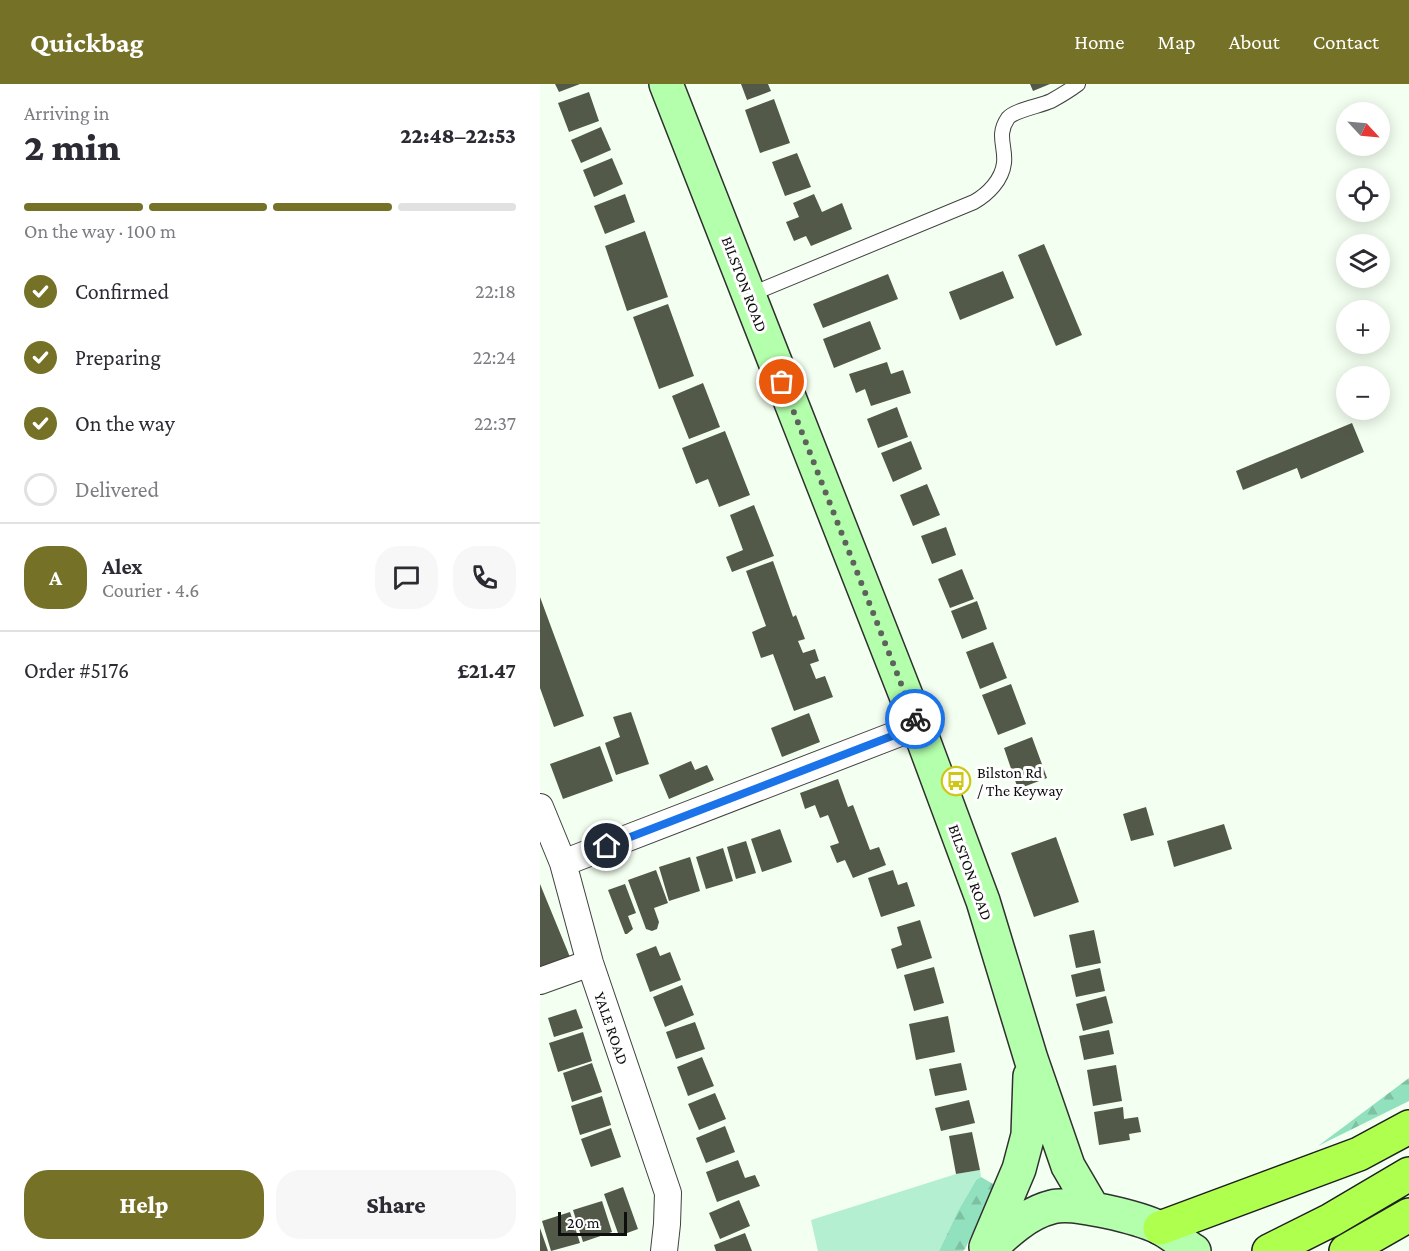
<!DOCTYPE html>
<meta charset="utf-8">
<style>
body{margin:0;font-family:"Crimson Pro",serif;background:#f7f7f7;color:#2b2b33;height:100vh;display:flex;flex-direction:column;font-size:22px;white-space:nowrap}
*{box-sizing:border-box;margin:0}
p{font-size:20px;color:#7c7c81}
.icon{flex:none;width:33px;height:33px;fill:none;stroke:currentColor;stroke-width:2;stroke-linecap:round;stroke-linejoin:round}
.map{position:relative;flex:1;overflow:hidden}
.sheet{display:flex;flex-direction:column;background:#fff;width:540px}
.sheet>*{flex:none}
.needle{width:39px;rotate:116deg}
.tools{position:absolute;left:796px;top:18px;display:grid;gap:12px}
.tools a{display:grid;place-items:center;width:54px;height:54px;border-radius:50%;background:#fff;box-shadow:0 3px 15px #0003;font-size:30px}
.scale{position:absolute;left:18px;bottom:15px;width:69px;box-sizing:border-box;padding-left:6px;border:3px solid #0e0e0e;border-top:0;font-size:16px;line-height:21px;white-space:nowrap;color:#0e0e0e;-webkit-text-stroke:4px #fff;paint-order:stroke}
.pin{position:absolute;display:grid;place-items:center;width:51px;height:51px;color:#fff;margin:-26px;border:3px solid #fff;border-radius:50%;box-shadow:0 2px 6px #0007}
.courier{position:absolute;display:grid;place-items:center;width:60px;height:60px;margin:-30px;border:4px solid #1a73e8;border-radius:50%;background:#fff;color:#222;box-shadow:0 2px 8px #0007}
.head em{font-style:normal;font-weight:800}
.head div{display:flex;flex-direction:column-reverse}
.head{display:flex;align-items:center;justify-content:space-between;height:102px;padding:0 24px}
h1{font-size:39px;font-weight:800;line-height:45px}
.bar{display:grid;grid-template-columns:repeat(4,1fr);gap:9px 6px;align-content:center;height:72px;padding:0 24px}
.bar i{height:8px;border-radius:4px;background:#e1e1e2}
.bar .current{background:#757126}
.bar p{grid-column:span 4}
.line{display:flex;align-items:center;gap:15px;padding:0 24px;border-top:2px solid #e1e1e2}
.line div{flex:1}
.round{display:grid;place-items:center;flex:none;width:63px;height:63px;border-radius:24px;background:#f7f7f7}
ol{padding:0 24px;list-style:none}
li{display:flex;align-items:center;gap:18px;height:66px}
li p{margin-inline-start:auto}
li .icon{padding:6px;border-radius:50%;background:#757126;color:#fff;stroke-width:4}
li:last-child{color:#7c7c81}
li i{width:33px;height:33px;border:3px solid #e1e1e2;border-radius:50%}
.cta{display:flex;gap:12px;margin-top:auto;padding:12px 24px}
.cta a{flex:1;height:69px;border-radius:24px;background:#757126;color:#fff;font-size:24px;font-weight:800;line-height:69px;text-align:center}
.cta a+a{background:#f7f7f7;color:#2b2b33}
header{display:flex;align-items:center;gap:36px;box-sizing:border-box;height:84px;padding:0 30px;background:#757126;color:#fff}
header strong{font-size:28px}
nav{display:flex;gap:33px;margin-inline-start:auto;font-size:21px}
main{display:flex;flex:1;min-height:0}
.map>svg:first-child{display:block}
.grass{fill:#b4efd1}
.forest{fill:url(#forest-firs)}
.building{fill:#535949}
.lines{fill:none;stroke-linecap:round;stroke-linejoin:round}
.lane-casing{stroke:#414141;stroke-width:16}
.street-casing{stroke:#414141;stroke-width:28}
.secondary-casing{stroke:#303030;stroke-width:36}
.highway-casing{stroke:#1f1f1f;stroke-width:36}
.lane{stroke:#fff;stroke-width:14}
.street{stroke:#fff;stroke-width:26}
.secondary{stroke:#b4ffab;stroke-width:33}
.highway{stroke:#aeff4e;stroke-width:33}
.done{stroke:#5e625d;stroke-width:6;stroke-dasharray:0 10.8}
.route{stroke:#1a73e8;stroke-width:8}
.labels{text-anchor:middle;stroke-width:6;stroke-linejoin:round;paint-order:stroke}
.street-label{font-size:16px;fill:#0e0e0e;stroke:#fff}
.poi-label{font-size:16px;fill:#0e0e0e;stroke:#fff;text-anchor:start}
</style>
<header>
<strong>Quickbag</strong>
<nav><a>Home</a><a>Map</a><a>About</a><a>Contact</a></nav>
</header>
<main>
<section class="sheet">
<div class="head"><div><h1>2 min</h1><p>Arriving in</p></div><em>22:48–22:53</em></div>
<div class="bar"><i class="current"></i><i class="current"></i><i class="current"></i><i></i><p>On the way · 100 m</p></div>
<ol>
<li><svg class="icon" aria-label="check" viewBox="0 0 24 24"><path d="M5 12l5 5 9-10"/></svg>Confirmed<p>22:18</p></li>
<li><svg class="icon" aria-label="check" viewBox="0 0 24 24"><path d="M5 12l5 5 9-10"/></svg>Preparing<p>22:24</p></li>
<li><svg class="icon" aria-label="check" viewBox="0 0 24 24"><path d="M5 12l5 5 9-10"/></svg>On the way<p>22:37</p></li>
<li><i></i>Delivered</li>
</ol>
<div class="line" style="height:108px"><b class="round" style="background:#757126;color:#fff">A</b><div><b>Alex</b><p>Courier · 4.6</p></div><a class="round"><svg class="icon" aria-label="chat" viewBox="0 0 24 24"><path d="M4 5h16v11H9l-5 4z"/></svg></a><a class="round"><svg class="icon" aria-label="phone" viewBox="0 0 24 24"><path d="M5 4h4l2 5-3 2q2 4 5 5l2-3 5 2v4C11 20 4 13 5 4z"/></svg></a></div>
<div class="line" style="height:78px"><div>Order #5176</div><b>£21.47</b></div>
<div class="cta"><a>Help</a><a>Share</a></div>
</section>
<div class="map">
<svg width="869" height="1167" viewBox="0 0 869 1167">
<defs>
<pattern id="forest-firs" width="22" height="20" patternUnits="userSpaceOnUse" patternTransform="scale(1.5)"><rect width="22" height="20" fill="#92e1be"/><path d="M5 1l3.5 6h-7zM16 11l3.5 6h-7z" fill="#7dc0a2"/></pattern>
</defs>
<rect width="100%" height="100%" fill="#f3fff0"/>
<path class="grass" d="M440,1086L441,1093L436,1096L418,1127L399,1167H278L271,1136L416,1090Z"/>
<path class="forest" d="M869,994V1017L778,1062Z
M441,1093L455,1101L425,1165L423,1167H399L418,1127L436,1096Z"/>
<path class="building" d="M15,0H40L19,8Z
M201,0H228L231,7L207,16Z
M490,0H510L493,7Z
M49,8L59,37L29,48L18,19Z
M234,15L250,59L220,69L205,26Z
M61,43L71,66L41,79L31,56Z
M257,69L271,103L245,112L232,78Z
M72,74L83,100L54,113L43,86Z
M85,110L95,138L65,150L54,122Z
M274,110L282,128L302,119L312,145L271,162L266,152L254,157L246,138L259,133L253,119Z
M105,147L128,213L87,227L65,162Z
M504,160L542,251L516,262L478,171Z
M463,187L474,214L420,236L409,208Z
M348,190L358,215L283,244L273,220Z
M128,220L154,292L119,305L93,233Z
M330,237L341,265L294,284L283,255Z
M347,278L351,290L363,286L371,309L331,322L325,305L316,309L309,290Z
M163,299L180,343L149,355L132,312Z
M357,323L368,353L338,364L327,335Z
M812,339L824,368L761,395L757,384L703,406L696,387Z
M185,347L210,411L179,423L168,395L156,400L142,364Z
M371,357L382,385L353,398L341,369Z
M387,400L400,431L373,442L360,411Z
M214,421L234,472L192,488L186,473L203,466L190,431Z
M406,443L416,471L392,480L381,452Z
M233,477L253,533L256,531L265,555L258,557L263,569L275,565L279,577L270,580L276,595L285,592L293,613L254,627L233,570L221,574L212,548L226,542L206,487Z
M422,485L434,515L410,524L398,495Z
M0,513L44,632L14,643L0,604Z
M437,517L447,545L422,555L411,527Z
M453,558L467,594L440,605L426,568Z
M471,600L486,640L458,651L442,611Z
M91,628L109,680L76,691L65,659L80,653L73,633Z
M269,629L280,658L242,673L231,644Z
M492,653L507,694L478,705L464,664Z
M60,662L73,697L23,715L10,680Z
M151,677L155,686L167,681L174,696L129,715L119,691Z
M298,695L308,723L313,721L330,766L339,763L346,781L313,794L305,776L297,779L290,762L299,759L288,731L280,734L275,721L265,725L260,709Z
M606,723L614,751L591,757L583,730Z
M684,740L692,765L634,783L627,757Z
M240,745L252,778L222,788L211,755Z
M516,753L539,818L494,833L471,769Z
M206,757L216,789L196,795L187,763Z
M183,764L193,797L166,805L156,773Z
M150,773L160,807L129,817L119,783Z
M116,786L128,819L114,824L119,838L117,845L112,847L106,845L88,796Z
M353,786L358,801L367,798L375,822L341,833L328,794Z
M0,800L32,878L0,892Z
M85,800L96,829L88,832L93,845L87,850H85L68,806Z
M380,836L392,874L357,885L351,865L362,861L357,843Z
M554,846L561,879L536,884L529,851Z
M116,862L120,872L130,868L141,896L110,908L96,870Z
M394,883L404,919L374,927L364,891Z
M560,884L565,907L536,913L531,891Z
M142,901L154,931L125,943L113,913Z
M566,912L573,939L543,947L536,920Z
M36,925L43,944L14,953L8,934Z
M408,932L415,968L376,976L369,940Z
M155,938L165,965L136,975L126,948Z
M569,946L574,970L544,976L539,952Z
M43,948L52,977L18,988L9,959Z
M162,973L174,1002L148,1012L137,983Z
M52,979L62,1008L32,1018L23,989Z
M421,979L427,1006L395,1012L389,985Z
M576,981L582,1017L553,1022L547,986Z
M175,1009L186,1035L159,1046L148,1020Z
M62,1012L71,1041L40,1051L31,1022Z
M429,1016L435,1039L401,1047L395,1024Z
M583,1023L584,1035L598,1033L601,1048L589,1050L590,1056L559,1061L554,1028Z
M185,1042L195,1068L166,1079L156,1054Z
M71,1044L81,1073L51,1083L41,1055Z
M432,1048L440,1086L416,1090L409,1052Z
M198,1076L205,1094L215,1091L220,1102L177,1118L166,1088Z
M83,1103L98,1145L79,1152L64,1110Z
M199,1116L210,1142L180,1155L169,1129Z
M62,1117L72,1148L43,1158L33,1126Z
M30,1128L40,1159L11,1167L2,1137Z
M0,1144L8,1167H0Z
M205,1149L212,1167H176L174,1161Z"/>
<g class="lines">
<g class="lane-casing">
<path id="lane" d="M209,211L434,118C448,110 462,96 464,79C466,63 456,51 468,34C475,26 500,22 511,17C520,12 530,6 538,0"/>
</g>
<g class="street-casing">
<path id="street" d="M0,723L23,779L50,879L128,1109L127,1140L124,1167
M23,779L378,642
M0,897L50,879"/>
</g>
<g class="secondary-casing">
<path id="secondary" d="M126,0L378,642L443,817L491,975L528,1082L552,1123
M446,1163L479,1085L488,1051L490,992
M448,1167C466,1149 487,1129 512,1123C533,1117 600,1134 620,1144C632,1150 643,1160 654,1167"/>
</g>
<g class="highway-casing">
<path id="highway" d="M620,1144L819,1070L869,1043
M729,1167L791,1136L869,1090
M806,1167L869,1131"/>
</g>
<use href="#lane" class="lane"/>
<use href="#street" class="street"/>
<use href="#secondary" class="secondary"/>
<use href="#highway" class="highway"/>
</g>
<g class="lines">
<path class="done" d="M242,298L375,635"/>
<path class="route" d="M67,762L378,642L375,635"/>
</g>
<defs>
<g id="bus-ring" transform="scale(1.5)"><circle r="9.5" fill="#fff" stroke="#cfc616" stroke-width="1.5"/><path d="M-5-6H5V4H4V6H2V4H-2V6H-4V4H-5ZM-3.5-4V0h7V-4ZM-3.5 1.2v1.5H-2V1.2ZM2 1.2v1.5H3.5V1.2Z" fill="#cfc616"/></g>
</defs>
<g fill-rule="evenodd">
<use href="#bus-ring" x="416" y="697"/>
</g>
<g class="labels">
<g class="street-label">
<text transform="translate(205 200) rotate(69)" y="6">BILSTON ROAD</text>
<text transform="translate(431 788) rotate(70)" y="6">BILSTON ROAD</text>
<text transform="translate(72 944) rotate(71)" y="6">YALE ROAD</text>
</g>
<g class="poi-label">
<text x="437" y="694">Bilston Rd<tspan x="437" dy="18">/ The Keyway</tspan></text>
</g>
</g>
</svg>
<div class="tools">
<a><svg class="needle" viewBox="-14 -14 28 28"><path d="M0-13l5 13h-10z" fill="#e53935"/><path d="M0 13l5-13h-10z" fill="#7c7c81"/></svg></a>
<a><svg class="icon" aria-label="locate" viewBox="0 0 24 24"><circle cx="12" cy="12" r="6"/><path d="M12 2v4M12 18v4M2 12h4M18 12h4"/></svg></a>
<a><svg class="icon" aria-label="layers" viewBox="0 0 24 24"><path d="M12 4l9 5-9 5-9-5zM3 14l9 5 9-5"/></svg></a>
<a>+</a>
<a>−</a>
</div>
<div class="scale">20 m</div>
<div class="pin" style="left:242px;top:298px;background:#ea580c"><svg class="icon" aria-label="bag" viewBox="0 0 24 24"><path d="M5 8h14l-1 12H6zM9 8a3 3 0 0 1 6 0"/></svg></div>
<div class="pin" style="left:67px;top:762px;background:#1f2937"><svg class="icon" aria-label="home" viewBox="0 0 24 24"><path d="M3 11l9-7 9 7M6 9v11h12V9"/></svg></div>
<div class="courier" style="left:375px;top:635px"><svg class="icon" aria-label="bike" viewBox="0 0 24 24"><circle cx="6" cy="16" r="4"/><circle cx="18" cy="16" r="4"/><path d="M6 16l4-8h5l3 8M10 8l3 8H6M13 5h3"/></svg></div>
</div>
</main>
